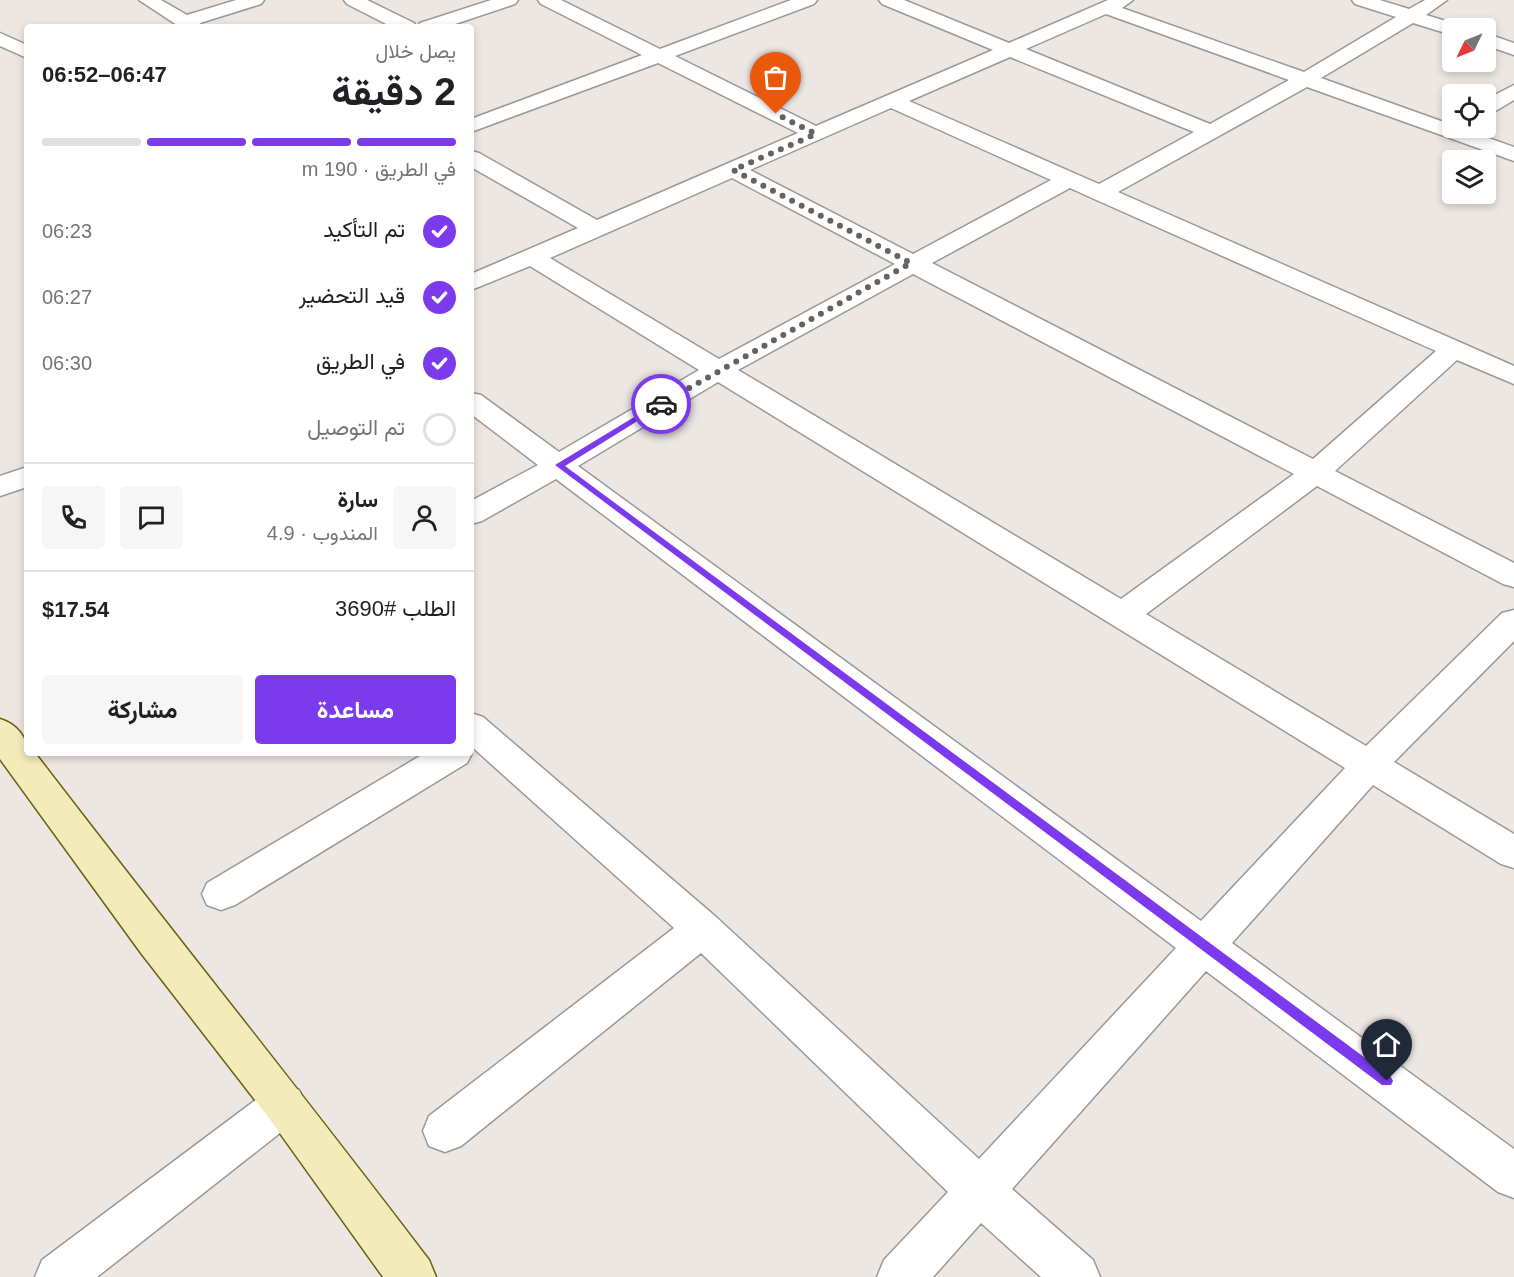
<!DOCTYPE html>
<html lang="ar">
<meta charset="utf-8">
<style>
body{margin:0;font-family:Helvetica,Vazirmatn,sans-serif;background:#f6f6f6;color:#202124;direction:rtl;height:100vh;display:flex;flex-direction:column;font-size:22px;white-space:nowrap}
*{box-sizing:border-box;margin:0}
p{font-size:20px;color:#757577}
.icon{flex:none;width:33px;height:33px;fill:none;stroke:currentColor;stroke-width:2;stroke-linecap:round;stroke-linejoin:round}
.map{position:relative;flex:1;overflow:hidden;direction:ltr}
.side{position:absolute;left:24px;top:24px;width:450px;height:732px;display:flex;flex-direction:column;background:#fff;border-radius:6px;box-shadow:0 3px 9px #0003;direction:rtl}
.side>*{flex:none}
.needle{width:39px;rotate:227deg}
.buttons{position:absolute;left:1442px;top:18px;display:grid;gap:12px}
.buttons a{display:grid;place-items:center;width:54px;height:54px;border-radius:6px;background:#fff;box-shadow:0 3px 9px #0003;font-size:30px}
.pin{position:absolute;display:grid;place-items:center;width:51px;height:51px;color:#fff;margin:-62px -26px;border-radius:50% 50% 50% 0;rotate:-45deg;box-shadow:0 0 6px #0007}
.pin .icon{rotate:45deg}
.courier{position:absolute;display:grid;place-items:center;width:60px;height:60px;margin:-30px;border:4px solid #7c3aed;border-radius:50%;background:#fff;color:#222;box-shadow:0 2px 8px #0007}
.summary em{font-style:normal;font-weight:700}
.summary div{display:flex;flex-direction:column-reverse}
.summary{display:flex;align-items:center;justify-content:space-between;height:102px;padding:0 18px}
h1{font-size:39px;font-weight:700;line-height:45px}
.bar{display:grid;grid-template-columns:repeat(4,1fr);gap:9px 6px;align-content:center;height:72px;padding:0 18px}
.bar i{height:8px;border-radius:4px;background:#e0e0e0}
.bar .active{background:#7c3aed}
.bar p{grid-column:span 4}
.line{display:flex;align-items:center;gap:15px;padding:0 18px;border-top:2px solid #e0e0e0}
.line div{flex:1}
.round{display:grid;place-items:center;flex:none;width:63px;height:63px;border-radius:6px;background:#f6f6f6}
ol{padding:0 18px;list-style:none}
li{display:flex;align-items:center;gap:18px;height:66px}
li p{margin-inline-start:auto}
li .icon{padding:6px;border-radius:50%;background:#7c3aed;color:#fff;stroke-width:4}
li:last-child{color:#757577}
li i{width:33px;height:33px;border:3px solid #e0e0e0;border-radius:50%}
.button{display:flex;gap:12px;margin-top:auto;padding:12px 18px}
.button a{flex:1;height:69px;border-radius:6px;background:#7c3aed;color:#fff;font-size:24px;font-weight:700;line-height:69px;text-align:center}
.button a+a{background:#f6f6f6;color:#202124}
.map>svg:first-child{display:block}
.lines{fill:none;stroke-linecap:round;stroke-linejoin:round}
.minor-casing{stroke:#999;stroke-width:3}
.secondary-casing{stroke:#67610f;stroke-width:3}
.minor{fill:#fff;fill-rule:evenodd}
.secondary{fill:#f3ebba;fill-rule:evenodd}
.route{fill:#7c3aed}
.done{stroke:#656361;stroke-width:6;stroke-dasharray:0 10.8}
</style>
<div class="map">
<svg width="1514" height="1277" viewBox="0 0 1514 1277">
<rect width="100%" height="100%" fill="#ece7e2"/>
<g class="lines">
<g class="minor-casing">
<path id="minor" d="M139,0H161L187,15L236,0H264L261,4L200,23L202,27H180Z
M344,0H367L414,23L416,27H392L347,4Z
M491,0H518L515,4L446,27H418L420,23Z
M538,0H561L660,49L791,0H817L814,4L675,56L816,126L993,50L882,4L879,0H904L1009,43L1108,0H1133L1122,8L1304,72L1396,17L1355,4L1352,0H1380L1409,9L1425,0H1447L1426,15L1459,25L1461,28H1452V35L1413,23L1321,78L1452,125V128H1460L1514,147V161L1307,87L1118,192L1514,366V384L1457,360L1335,471L1514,563V587L1503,584L1317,486L1146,614L1366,746L1502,613L1514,610V641L1394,762L1514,834V868L1501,864L1373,785L1232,943L1514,1149V1198L1498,1192L1206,971L1012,1189L1093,1260L1100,1277H1041L981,1223L933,1277H877L884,1260L948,1192L701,953L461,1146L445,1152L429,1146L423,1131L429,1116L674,928L471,746V713L483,717L716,917L979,1159L1176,948L556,479L482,521L471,524V501L538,465L471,414V393L481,395L559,452L699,370L530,266L471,290V274L578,228L471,167V151L479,153L597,220L798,133L658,63L471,132V119L642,55L541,4ZM1106,14L1289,80L1210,124L1026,49ZM1010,57L1194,132L1099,184L909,101ZM891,108L1051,180L913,254L750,170ZM732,178L895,264L719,359L550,258ZM1070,188L1092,198L1436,351L1313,459L932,263ZM913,274L1294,474L1121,599L738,370ZM718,382L1345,768L1201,921L578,466Z
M0,33L27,45V58L0,46Z
M1485,33L1514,43V55L1485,45Z
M1514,85V100L1492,113L1485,115V100Z
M27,467V487L0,496V476Z
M471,751L472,753L467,763L235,905L221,910L207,905L202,894L207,883L425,753Z
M284,1084L299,1090L306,1104L299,1118L97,1277H35L42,1260L269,1090Z"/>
</g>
<g class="secondary-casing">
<path id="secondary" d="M0,719C16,724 27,736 27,753H35C165,923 300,1090 429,1260L436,1277H383L269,1118L141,953L0,759Z"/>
</g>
<use href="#minor" class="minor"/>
<use href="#secondary" class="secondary"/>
</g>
<path class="route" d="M659,402L665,404L565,466L1391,1077L1393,1081L1391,1085H1382L555,465Z"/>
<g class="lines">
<path class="done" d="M661,404L911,263L733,170L816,134L776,114"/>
</g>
</svg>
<div class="buttons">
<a><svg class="needle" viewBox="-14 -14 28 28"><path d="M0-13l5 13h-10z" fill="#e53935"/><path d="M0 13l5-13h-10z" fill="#757577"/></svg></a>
<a><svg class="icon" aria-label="locate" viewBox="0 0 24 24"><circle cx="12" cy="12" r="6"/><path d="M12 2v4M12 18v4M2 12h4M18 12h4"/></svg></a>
<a><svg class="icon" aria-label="layers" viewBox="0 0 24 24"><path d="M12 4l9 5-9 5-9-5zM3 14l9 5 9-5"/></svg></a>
</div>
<div class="pin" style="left:776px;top:114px;background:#ea580c"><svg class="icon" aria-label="bag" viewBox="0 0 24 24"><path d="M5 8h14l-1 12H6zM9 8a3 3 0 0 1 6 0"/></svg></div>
<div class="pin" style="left:1387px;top:1081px;background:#1f2937"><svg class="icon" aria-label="home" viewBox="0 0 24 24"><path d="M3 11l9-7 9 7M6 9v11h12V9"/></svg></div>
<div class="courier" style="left:661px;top:404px"><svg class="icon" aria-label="car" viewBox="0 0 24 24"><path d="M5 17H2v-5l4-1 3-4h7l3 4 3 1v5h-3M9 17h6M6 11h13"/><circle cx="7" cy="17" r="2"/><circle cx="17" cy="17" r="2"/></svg></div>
<section class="side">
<div class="summary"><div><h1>2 دقيقة</h1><p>يصل خلال</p></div><em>06:47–06:52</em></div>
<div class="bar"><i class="active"></i><i class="active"></i><i class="active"></i><i></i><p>في الطريق · 190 m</p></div>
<ol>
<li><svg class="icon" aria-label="check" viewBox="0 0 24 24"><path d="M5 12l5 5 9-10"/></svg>تم التأكيد<p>06:23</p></li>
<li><svg class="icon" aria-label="check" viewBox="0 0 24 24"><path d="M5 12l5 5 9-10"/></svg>قيد التحضير<p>06:27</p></li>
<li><svg class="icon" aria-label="check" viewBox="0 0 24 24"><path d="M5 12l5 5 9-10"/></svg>في الطريق<p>06:30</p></li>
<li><i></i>تم التوصيل</li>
</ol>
<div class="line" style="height:108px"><a class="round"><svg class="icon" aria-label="person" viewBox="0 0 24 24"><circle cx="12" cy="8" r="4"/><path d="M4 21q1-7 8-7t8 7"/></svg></a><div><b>سارة</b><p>المندوب · 4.9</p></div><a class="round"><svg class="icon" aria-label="chat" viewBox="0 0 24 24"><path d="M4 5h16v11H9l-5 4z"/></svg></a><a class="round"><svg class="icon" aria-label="phone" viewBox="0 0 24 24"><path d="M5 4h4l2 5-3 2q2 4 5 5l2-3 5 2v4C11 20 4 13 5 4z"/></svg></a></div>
<div class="line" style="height:78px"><div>الطلب #3690</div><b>$17.54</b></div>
<div class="button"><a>مساعدة</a><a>مشاركة</a></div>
</section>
</div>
